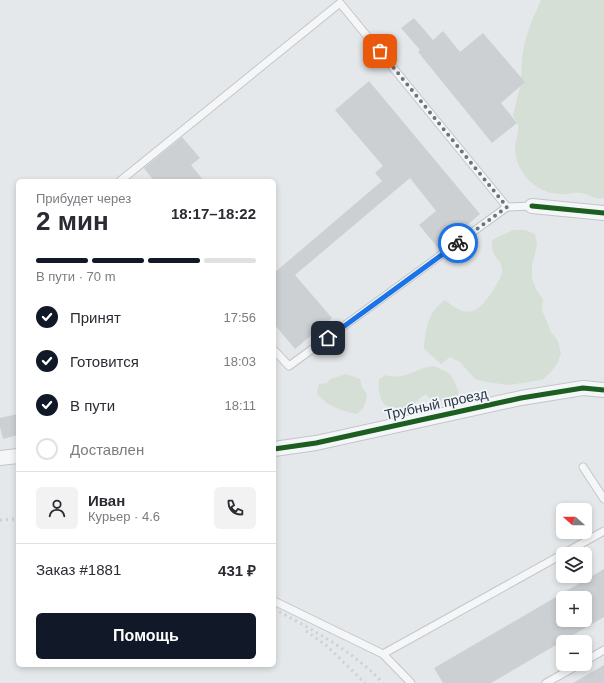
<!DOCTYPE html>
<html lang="ru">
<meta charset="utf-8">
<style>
body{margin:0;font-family:Arial,sans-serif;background:#f2f2f3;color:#2b2b33;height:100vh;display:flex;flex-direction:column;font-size:15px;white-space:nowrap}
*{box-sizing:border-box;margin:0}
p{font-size:13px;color:#7c7c81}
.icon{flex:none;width:22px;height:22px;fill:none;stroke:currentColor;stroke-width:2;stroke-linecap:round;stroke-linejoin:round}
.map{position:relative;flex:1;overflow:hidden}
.details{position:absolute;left:16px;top:179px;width:260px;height:488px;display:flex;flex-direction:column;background:#fff;border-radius:6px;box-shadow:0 2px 6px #0003}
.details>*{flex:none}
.needle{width:26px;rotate:291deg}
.fabs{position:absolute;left:556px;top:503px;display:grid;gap:8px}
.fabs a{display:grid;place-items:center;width:36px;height:36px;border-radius:6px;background:#fff;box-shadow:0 2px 6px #0003;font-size:20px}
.pin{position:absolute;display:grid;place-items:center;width:34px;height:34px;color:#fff;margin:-17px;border-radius:8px;box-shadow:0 2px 6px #0006}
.courier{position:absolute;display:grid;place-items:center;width:40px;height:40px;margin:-20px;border:3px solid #1a73e8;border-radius:50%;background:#fff;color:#222;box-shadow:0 1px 5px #0007}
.overview em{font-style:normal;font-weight:600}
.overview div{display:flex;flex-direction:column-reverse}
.overview{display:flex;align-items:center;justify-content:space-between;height:68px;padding:0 20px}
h1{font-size:26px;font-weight:600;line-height:30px}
.bar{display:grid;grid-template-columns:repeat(4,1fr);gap:6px 4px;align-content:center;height:48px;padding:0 20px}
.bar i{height:5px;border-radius:3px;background:#e1e1e2}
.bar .active{background:#111827}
.bar p{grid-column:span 4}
.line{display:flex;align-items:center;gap:10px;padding:0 20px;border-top:1px solid #e1e1e2}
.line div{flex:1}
.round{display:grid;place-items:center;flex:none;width:42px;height:42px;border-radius:6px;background:#f2f2f3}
ol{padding:0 20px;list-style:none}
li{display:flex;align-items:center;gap:12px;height:44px}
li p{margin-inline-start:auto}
li .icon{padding:4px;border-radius:50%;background:#111827;color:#fff;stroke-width:4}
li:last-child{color:#7c7c81}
li i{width:22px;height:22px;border:2px solid #e1e1e2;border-radius:50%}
.cta{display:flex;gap:8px;margin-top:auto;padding:8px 20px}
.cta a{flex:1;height:46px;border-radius:6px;background:#111827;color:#fff;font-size:16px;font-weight:600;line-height:46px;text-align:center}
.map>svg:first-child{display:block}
.green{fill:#d6dfd5}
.building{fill:#cdd0d3;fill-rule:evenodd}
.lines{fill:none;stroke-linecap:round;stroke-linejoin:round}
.service-casing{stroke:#c3c6c8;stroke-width:9}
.minor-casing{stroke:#c3c6c8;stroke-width:16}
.service{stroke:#f5f6f7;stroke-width:7}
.minor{stroke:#f5f6f7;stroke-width:14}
.rail{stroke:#cdcfd2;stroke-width:3;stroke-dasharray:2 4;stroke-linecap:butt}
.cycleway-casing{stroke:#f3f6f9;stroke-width:8}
.cycleway{stroke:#1b5e20;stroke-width:5}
.done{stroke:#6b757f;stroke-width:4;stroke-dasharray:0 7.2}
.route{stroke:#1a73e8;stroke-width:5}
.labels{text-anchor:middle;stroke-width:3.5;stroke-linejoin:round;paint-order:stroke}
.street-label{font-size:14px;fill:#293746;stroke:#f3f6f9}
</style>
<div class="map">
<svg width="604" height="683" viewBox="0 0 604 683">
<rect width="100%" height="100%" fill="#e5e8ea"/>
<path class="green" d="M541,0H604V198C594,200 589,194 581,193C574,192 566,195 559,194C536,193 515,172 515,148C515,141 519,133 518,126C518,123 515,119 513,116L521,82L522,58L524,45L531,23Z
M513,230H525L535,234L537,245L532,266V278L536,289L543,299L542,310L551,332L558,341L561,353L557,364L551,372L542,380L509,385L486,382L475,379L460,362L450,357L441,364L424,349C425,330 428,311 445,300C468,319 478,314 493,290C496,285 502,277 502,271C502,260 496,260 493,252C492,249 492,243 492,240Z
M433,366C452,373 452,374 459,393L455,399L447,401L431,400L426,394L420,398L409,410L386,406C379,399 378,389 379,379L386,375C403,381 416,368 433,366Z
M346,374L360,379L362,387L367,394L366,401L363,408L357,414C343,411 325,406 317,393L319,384L327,383L330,379Z"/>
<path class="building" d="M414,18L433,40L443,31L460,52L483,33L525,82L501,103L517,123L492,143L418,52L420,50L401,28Z
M369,81L480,214L439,249L419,225L436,211L410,178L295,275L332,318L295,349L274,324V273L382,181L375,173L383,166L335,110Z
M182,137L200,158L191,165L204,181H154L144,168Z
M18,414V435L3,439L0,427V418Z
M604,569V617L491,683H443L434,668ZM563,598H585V620H563Z
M604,665V683H573Z"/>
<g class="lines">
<g class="service-casing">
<path id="service" d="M120,181L340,3L507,207L532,206
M274,350L289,366L507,207
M583,467L604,499
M563,554L604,531
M274,601L383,654L563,554
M383,654L411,683
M585,661L604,650
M546,683L580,664"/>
</g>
<g class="minor-casing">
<path id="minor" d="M532,206L604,213
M274,449L316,443L521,398L583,388L604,390
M0,458L18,456"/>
</g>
<use href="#service" class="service"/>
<use href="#minor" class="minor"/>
<path class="rail" d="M0,520L18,519
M274,609C313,630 353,651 383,683
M306,631L327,646L365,683"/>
<g class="cycleway-casing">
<path id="cycleway" d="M532,206L604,213
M274,449L316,443L521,398L583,388L604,390"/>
</g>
<use href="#cycleway" class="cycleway"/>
</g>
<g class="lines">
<path class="done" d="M380,51L507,207L458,243"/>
<path class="route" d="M328,338L458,243"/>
</g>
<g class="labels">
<g class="street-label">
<text transform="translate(436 404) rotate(-12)" y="5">Трубный проезд</text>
</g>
</g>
</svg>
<div class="fabs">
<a><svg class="needle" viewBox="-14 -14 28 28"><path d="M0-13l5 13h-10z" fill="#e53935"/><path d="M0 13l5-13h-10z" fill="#7c7c81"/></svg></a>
<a><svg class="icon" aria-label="layers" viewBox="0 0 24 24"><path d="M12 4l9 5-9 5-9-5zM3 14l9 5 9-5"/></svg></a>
<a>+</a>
<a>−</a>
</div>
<div class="pin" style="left:380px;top:51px;background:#ea580c"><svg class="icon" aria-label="bag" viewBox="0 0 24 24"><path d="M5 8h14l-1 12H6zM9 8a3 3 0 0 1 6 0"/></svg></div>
<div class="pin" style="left:328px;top:338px;background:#1f2937"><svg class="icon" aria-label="home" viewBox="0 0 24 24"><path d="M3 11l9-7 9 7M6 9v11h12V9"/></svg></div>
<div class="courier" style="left:458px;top:243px"><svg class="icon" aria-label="bike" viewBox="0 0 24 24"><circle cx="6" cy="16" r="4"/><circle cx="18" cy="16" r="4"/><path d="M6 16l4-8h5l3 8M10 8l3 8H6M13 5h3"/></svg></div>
<section class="details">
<div class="overview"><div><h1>2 мин</h1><p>Прибудет через</p></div><em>18:17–18:22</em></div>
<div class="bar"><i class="active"></i><i class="active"></i><i class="active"></i><i></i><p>В пути · 70 m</p></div>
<ol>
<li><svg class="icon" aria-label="check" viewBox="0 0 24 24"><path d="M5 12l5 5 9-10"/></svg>Принят<p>17:56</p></li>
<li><svg class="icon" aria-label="check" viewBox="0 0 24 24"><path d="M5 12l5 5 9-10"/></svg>Готовится<p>18:03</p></li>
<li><svg class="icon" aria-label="check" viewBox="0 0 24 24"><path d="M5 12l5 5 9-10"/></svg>В пути<p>18:11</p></li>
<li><i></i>Доставлен</li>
</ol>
<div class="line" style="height:72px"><a class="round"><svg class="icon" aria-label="person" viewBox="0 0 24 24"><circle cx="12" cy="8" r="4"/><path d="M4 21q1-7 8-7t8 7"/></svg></a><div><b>Иван</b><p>Курьер · 4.6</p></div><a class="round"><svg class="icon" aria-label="phone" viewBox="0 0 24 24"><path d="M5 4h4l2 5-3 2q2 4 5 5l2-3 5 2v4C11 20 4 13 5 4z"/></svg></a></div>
<div class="line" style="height:52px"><div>Заказ #1881</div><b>431 ₽</b></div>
<div class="cta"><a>Помощь</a></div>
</section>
</div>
